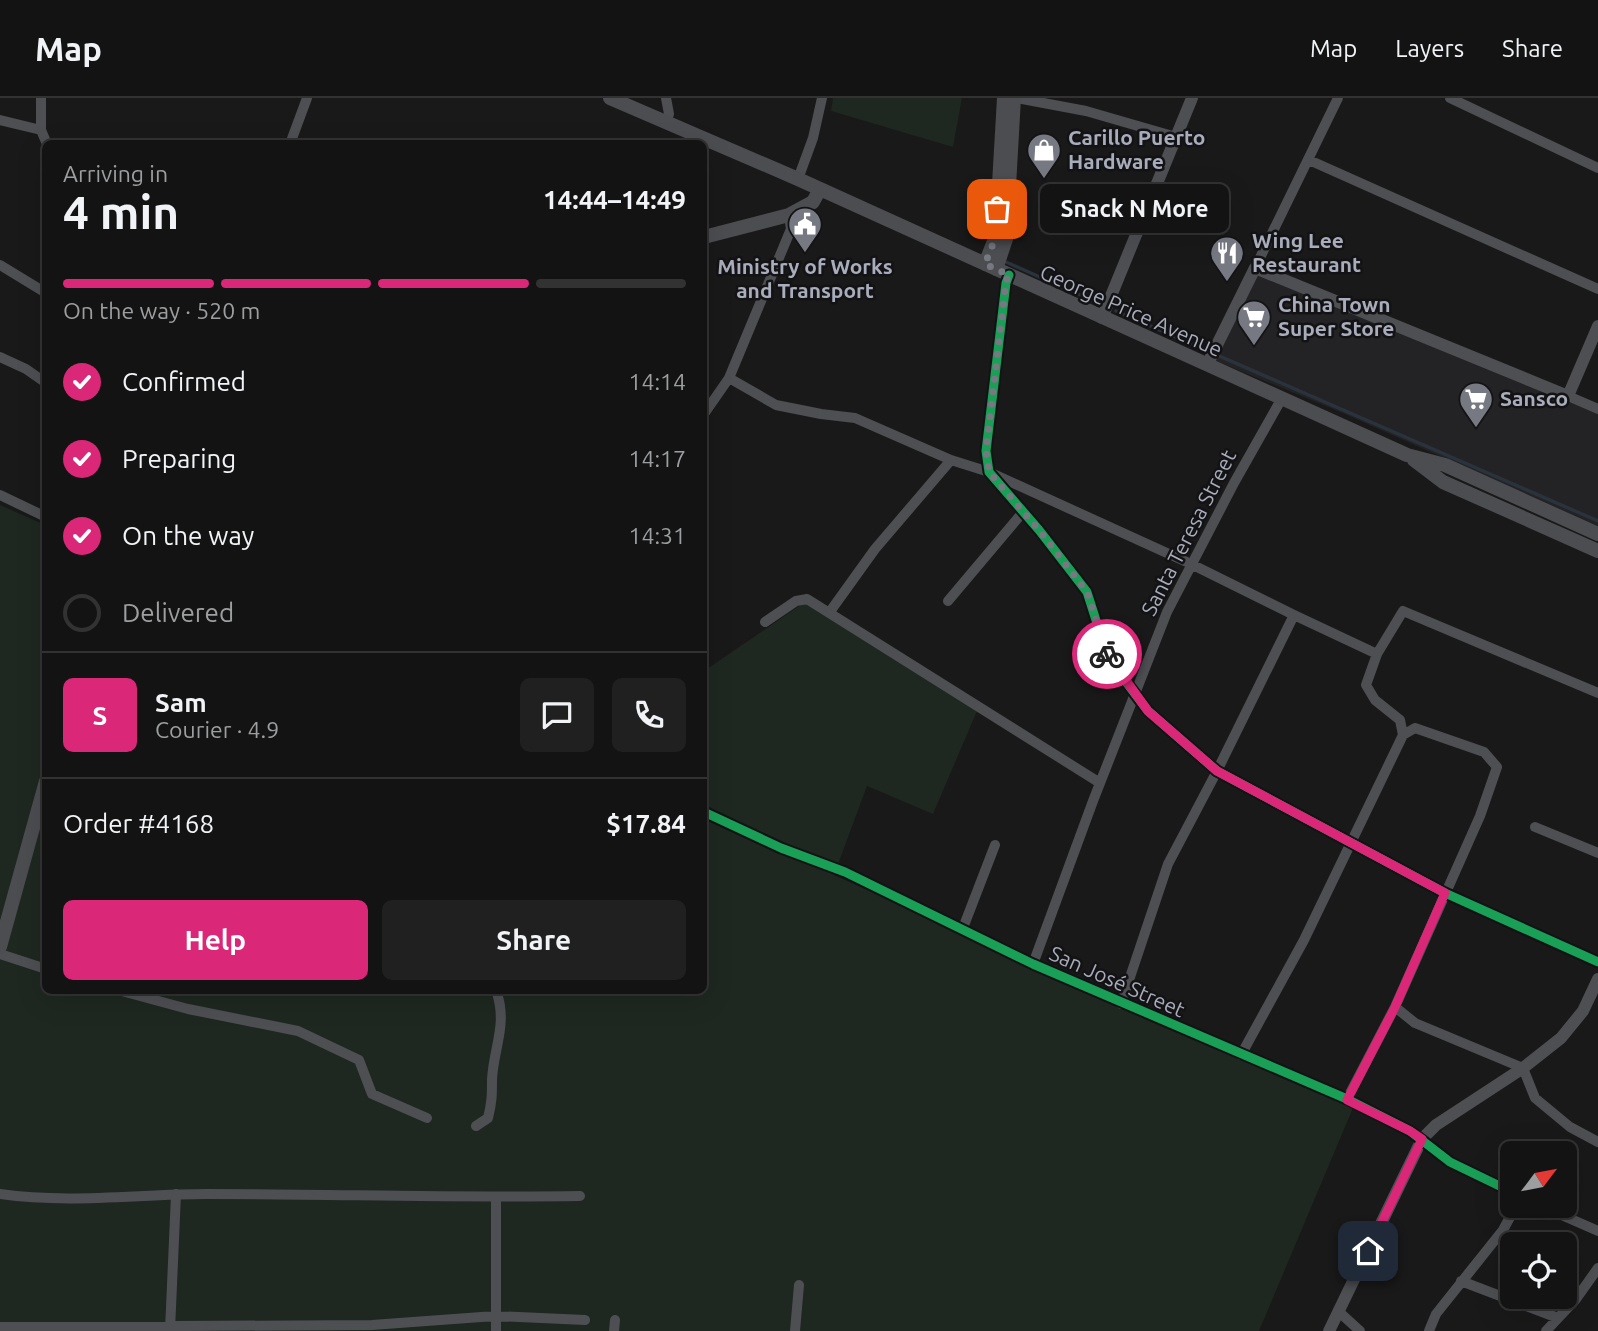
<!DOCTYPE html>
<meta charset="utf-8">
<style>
body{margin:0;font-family:Ubuntu,sans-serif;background:#202021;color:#f1f3f6;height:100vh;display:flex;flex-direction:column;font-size:26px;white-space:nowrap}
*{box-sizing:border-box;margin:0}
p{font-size:23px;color:#9d9ea0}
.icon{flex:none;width:38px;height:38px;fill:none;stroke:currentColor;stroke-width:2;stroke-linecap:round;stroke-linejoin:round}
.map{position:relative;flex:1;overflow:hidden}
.side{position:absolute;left:42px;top:42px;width:665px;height:854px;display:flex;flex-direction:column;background:#131313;border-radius:10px;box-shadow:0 7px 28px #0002,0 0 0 2px #323233}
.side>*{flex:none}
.needle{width:46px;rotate:58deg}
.buttons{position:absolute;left:1500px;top:1043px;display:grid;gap:14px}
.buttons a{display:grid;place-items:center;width:77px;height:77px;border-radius:10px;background:#131313;box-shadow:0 7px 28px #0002,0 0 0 2px #323233;font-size:35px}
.pin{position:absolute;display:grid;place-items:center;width:60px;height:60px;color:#fff;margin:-30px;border-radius:14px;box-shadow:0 4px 10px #0006}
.courier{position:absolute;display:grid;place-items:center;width:70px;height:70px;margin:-35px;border:5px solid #db2777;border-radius:50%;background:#fff;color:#222;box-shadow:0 2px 9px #0007}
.bubble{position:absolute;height:49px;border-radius:10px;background:#131313;box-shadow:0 7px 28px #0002,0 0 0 2px #323233;font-size:23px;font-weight:700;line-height:49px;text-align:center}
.summary em{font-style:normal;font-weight:700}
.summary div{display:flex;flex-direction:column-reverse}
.summary{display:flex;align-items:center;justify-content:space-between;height:119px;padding:0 21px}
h1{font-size:46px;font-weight:700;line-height:52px}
.bar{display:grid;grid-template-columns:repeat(4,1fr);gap:10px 7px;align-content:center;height:84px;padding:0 21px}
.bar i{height:9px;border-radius:5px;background:#323233}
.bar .selected{background:#db2777}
.bar p{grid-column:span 4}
.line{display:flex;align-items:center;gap:18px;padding:0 21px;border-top:2px solid #323233}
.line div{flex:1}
.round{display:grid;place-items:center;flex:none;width:74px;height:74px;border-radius:10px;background:#202021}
ol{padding:0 21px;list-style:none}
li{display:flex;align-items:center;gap:21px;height:77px}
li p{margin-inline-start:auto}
li .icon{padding:7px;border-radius:50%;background:#db2777;color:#fff;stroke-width:4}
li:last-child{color:#9d9ea0}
li i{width:38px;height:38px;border:4px solid #323233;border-radius:50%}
.cta{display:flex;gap:14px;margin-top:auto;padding:14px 21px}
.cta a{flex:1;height:80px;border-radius:10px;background:#db2777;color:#fff;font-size:28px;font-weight:700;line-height:80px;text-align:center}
.cta a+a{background:#202021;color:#f1f3f6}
header{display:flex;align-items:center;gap:42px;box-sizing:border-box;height:98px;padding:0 35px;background:#131313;border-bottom:2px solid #323233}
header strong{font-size:33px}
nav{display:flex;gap:38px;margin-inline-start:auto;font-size:24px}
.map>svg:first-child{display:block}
.built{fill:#232325}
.green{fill:#1e2720}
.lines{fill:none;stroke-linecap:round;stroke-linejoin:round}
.stream{stroke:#2a323c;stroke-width:3.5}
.minor{stroke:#4e4f53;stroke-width:10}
.tertiary{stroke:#4e4f53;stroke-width:12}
.secondary{stroke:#4c4d51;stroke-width:14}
.cycleway-casing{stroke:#131315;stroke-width:13}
.cycleway{stroke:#1a9f57;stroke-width:9}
.done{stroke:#777982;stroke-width:7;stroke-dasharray:0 12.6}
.route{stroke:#db2777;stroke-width:9}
.labels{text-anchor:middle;stroke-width:5;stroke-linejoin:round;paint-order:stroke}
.poi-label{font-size:21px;font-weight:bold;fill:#a9adbb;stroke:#131315;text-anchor:start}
.street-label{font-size:21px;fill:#a9adbb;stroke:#131315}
</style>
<header>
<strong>Map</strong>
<nav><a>Map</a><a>Layers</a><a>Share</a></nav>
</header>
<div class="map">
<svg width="1598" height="1233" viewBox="0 0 1598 1233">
<rect width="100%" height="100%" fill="#191919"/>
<path class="built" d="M1255,170L1598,311V428L1338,313L1209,260Z"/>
<path class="green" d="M833,0H962L953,49L831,13Z
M0,407L45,427L46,892H704V573L805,504L977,613L933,716L867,688L834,777L1353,1010L1259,1233H0Z"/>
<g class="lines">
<path class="stream" d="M1006,164L1098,205
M1116,213L1598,423"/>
<path class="minor" d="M41,0V32L47,46
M666,0L669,16L666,23
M1017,0L1086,13L1176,39
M1450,0L1598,70
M0,22L41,32
M290,46L307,0
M1309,62L1598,191
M798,81L813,40L822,0
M0,167L46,195
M1255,170L1338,0
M1009,177L1006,185L986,353L989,374L1039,432L1087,494L1108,560L1148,613L1217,673L1445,795L1598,864
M0,259L26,271L46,285
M729,280L776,307L821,316L855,320L951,362L989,374L1191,466L1294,517L1377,556
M1568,298L1598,311
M704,316L729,280L791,131L789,117
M0,397L46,419
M948,503L1023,414
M829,515L875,451L951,362
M765,524L796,503L807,501L1100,685
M704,714L781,750L845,774L1033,866L1347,1001L1410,1033L1450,1064L1512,1094
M1535,729L1598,755
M963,830L995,747
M0,856L46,871
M1033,866L1093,703L1167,514L1234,385L1282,300
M118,892L188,911L298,933L359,962L372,996L427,1020
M1121,906L1168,766L1217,673L1294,517
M1395,909L1415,925L1523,970L1535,1000L1570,1029L1598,1044
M1241,957L1304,842L1403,637L1400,622L1375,602L1366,587L1377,556L1403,513L1598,595
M1347,1001L1395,909L1480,718L1497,669L1484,654L1415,630L1403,637
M476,1028L488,1020C492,1004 492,997 492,981C494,948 508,926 496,892
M0,1096C69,1106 139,1096 207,1096C332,1096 456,1100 580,1098
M1541,1108L1598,1133
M1461,1183L1558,1220
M1338,1213L1360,1233
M0,1229L372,1227L495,1218L585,1222
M170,1232L176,1096
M496,1233V1099
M614,1233L615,1222
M795,1233L799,1187
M1429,1233L1436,1216L1503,1132L1516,1108
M1546,1233L1576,1201L1598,1170"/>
<path class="tertiary" d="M1102,220L1192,0
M1207,267L1255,170L1568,298L1598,228
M1329,1233L1422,1041L1436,1027L1523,970L1561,940L1583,913L1598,881"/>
<path class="secondary" d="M610,0L798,81L1407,357L1445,367L1598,436
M704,139L789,117L813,104L820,91
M985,166L996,138L1004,0
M996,171L1006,141L1014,0
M1414,362L1443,384L1598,453
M0,849L46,683"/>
<g class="cycleway-casing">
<path id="cycleway" d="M1009,177L1006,185L986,353L989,374L1039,432L1087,494L1108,560L1148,613L1217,673L1445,795L1598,864
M704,714L781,750L845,774L1033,866L1347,1001L1410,1033L1450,1064L1512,1094"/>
</g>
<use href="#cycleway" class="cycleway"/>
</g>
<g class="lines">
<path class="done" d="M997,111L996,138L985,166L1009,177L1006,184L986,353L989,374L1039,432L1087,494L1107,556"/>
<path class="route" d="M1107,556L1148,613L1217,673L1445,795L1395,909L1347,1002L1410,1033L1422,1041L1368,1153"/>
</g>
<defs>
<g id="shop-pin" transform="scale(1.75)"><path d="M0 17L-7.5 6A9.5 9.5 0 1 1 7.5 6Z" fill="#777982" stroke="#131315"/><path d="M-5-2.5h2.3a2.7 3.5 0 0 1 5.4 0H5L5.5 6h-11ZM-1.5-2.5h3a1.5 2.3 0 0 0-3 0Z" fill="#fff"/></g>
<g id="civic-pin" transform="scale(1.75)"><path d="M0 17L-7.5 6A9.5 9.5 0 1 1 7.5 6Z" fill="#777982" stroke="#131315"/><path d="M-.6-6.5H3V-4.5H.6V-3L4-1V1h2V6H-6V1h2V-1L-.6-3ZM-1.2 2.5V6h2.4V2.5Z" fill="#fff"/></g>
<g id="restaurant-pin" transform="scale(1.75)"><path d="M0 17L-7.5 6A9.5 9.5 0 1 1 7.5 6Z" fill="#777982" stroke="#131315"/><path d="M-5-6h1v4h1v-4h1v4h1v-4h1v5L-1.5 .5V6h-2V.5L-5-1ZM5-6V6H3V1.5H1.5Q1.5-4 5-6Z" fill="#fff"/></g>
<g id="supermarket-pin" transform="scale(1.75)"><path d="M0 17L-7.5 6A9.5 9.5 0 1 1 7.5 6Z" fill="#777982" stroke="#131315"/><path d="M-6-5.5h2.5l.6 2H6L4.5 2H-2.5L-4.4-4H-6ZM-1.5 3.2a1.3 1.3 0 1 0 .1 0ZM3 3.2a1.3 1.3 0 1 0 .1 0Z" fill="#fff"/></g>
</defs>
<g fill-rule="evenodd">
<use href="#shop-pin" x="1044" y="52"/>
<use href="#civic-pin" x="805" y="126"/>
<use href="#restaurant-pin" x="1227" y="155"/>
<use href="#supermarket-pin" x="1254" y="219"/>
<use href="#supermarket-pin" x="1476" y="301"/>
</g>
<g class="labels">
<g class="poi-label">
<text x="1068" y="47">Carillo Puerto<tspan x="1068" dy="24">Hardware</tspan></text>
<text x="1252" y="150">Wing Lee<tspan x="1252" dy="24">Restaurant</tspan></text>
<text x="805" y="176" text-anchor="middle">Ministry of Works<tspan x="805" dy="24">and Transport</tspan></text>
<text x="1278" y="214">China Town<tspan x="1278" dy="24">Super Store</tspan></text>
<text x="1500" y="308">Sansco</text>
</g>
<g class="street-label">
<text transform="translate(1131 213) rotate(24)" y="7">George Price Avenue</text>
<text transform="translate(1189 435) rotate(-63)" y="7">Santa Teresa Street</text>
<text transform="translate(1117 884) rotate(24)" y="7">San José Street</text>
</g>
</g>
</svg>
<div class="buttons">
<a><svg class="needle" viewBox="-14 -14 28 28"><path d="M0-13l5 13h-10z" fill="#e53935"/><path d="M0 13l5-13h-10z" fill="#9d9ea0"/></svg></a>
<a><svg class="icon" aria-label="locate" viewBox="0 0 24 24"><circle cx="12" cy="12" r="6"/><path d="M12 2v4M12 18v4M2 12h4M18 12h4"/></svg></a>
</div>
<div class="pin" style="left:997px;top:111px;background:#ea580c"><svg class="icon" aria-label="bag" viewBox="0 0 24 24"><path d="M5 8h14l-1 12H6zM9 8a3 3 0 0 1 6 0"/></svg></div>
<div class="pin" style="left:1368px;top:1153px;background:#1f2937"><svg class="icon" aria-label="home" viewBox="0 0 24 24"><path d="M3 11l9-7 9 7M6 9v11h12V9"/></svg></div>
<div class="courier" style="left:1107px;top:556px"><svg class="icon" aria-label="bike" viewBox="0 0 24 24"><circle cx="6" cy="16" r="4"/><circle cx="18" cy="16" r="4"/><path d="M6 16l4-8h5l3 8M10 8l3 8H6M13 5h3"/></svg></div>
<div class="bubble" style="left:1040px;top:86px;width:189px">Snack N More</div>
<section class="side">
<div class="summary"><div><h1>4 min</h1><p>Arriving in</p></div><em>14:44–14:49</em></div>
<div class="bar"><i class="selected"></i><i class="selected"></i><i class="selected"></i><i></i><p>On the way · 520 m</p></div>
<ol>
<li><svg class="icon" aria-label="check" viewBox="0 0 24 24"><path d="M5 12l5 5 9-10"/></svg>Confirmed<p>14:14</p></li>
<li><svg class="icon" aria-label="check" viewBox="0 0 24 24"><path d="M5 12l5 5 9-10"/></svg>Preparing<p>14:17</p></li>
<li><svg class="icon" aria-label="check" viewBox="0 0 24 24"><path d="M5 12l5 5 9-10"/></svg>On the way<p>14:31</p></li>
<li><i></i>Delivered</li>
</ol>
<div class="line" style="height:126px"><b class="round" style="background:#db2777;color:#fff">S</b><div><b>Sam</b><p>Courier · 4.9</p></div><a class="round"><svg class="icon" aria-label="chat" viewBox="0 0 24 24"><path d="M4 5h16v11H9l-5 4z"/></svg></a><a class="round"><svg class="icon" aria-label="phone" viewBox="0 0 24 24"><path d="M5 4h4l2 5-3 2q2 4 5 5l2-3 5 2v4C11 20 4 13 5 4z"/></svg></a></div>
<div class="line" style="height:91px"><div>Order #4168</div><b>$17.84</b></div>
<div class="cta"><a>Help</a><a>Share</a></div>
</section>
</div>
